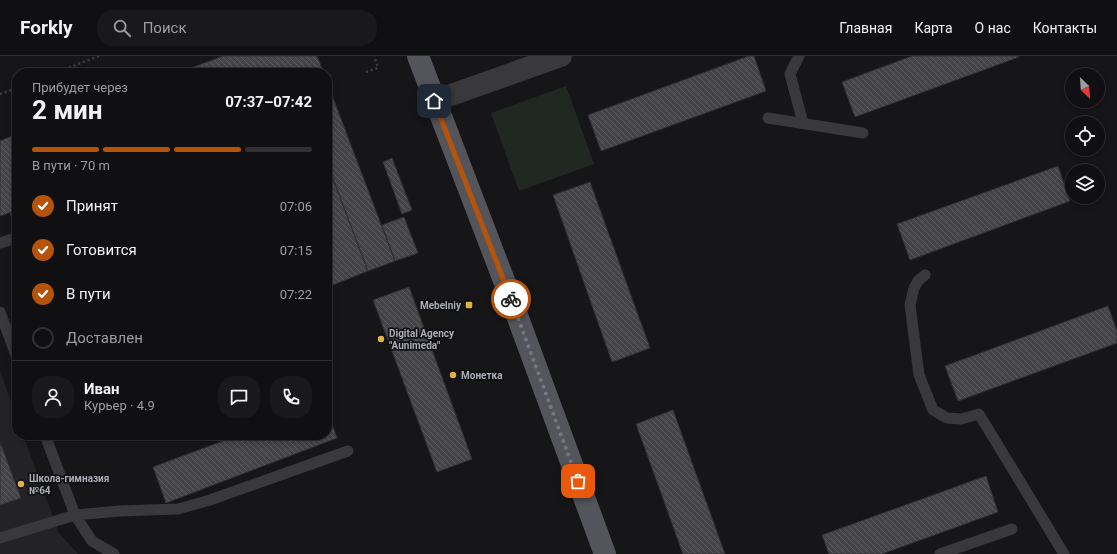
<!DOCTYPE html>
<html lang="ru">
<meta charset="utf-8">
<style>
body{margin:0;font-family:Roboto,sans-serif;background:#19191b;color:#f1f3f6;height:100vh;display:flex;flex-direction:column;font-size:15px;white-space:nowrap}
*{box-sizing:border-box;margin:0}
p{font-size:13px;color:#9c9d9f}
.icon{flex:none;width:22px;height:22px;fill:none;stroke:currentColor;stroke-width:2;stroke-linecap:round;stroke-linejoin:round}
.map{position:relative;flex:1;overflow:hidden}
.panel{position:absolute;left:12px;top:12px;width:320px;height:372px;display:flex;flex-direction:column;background:#101012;border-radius:16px;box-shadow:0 2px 6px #0003,0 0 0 1px #303032}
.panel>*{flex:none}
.needle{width:26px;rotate:155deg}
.tools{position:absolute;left:1065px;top:12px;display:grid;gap:8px}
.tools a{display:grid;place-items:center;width:40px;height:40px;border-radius:50%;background:#101012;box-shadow:0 2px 6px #0003,0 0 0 1px #303032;font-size:20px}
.pin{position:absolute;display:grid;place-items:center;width:34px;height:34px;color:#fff;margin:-17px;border-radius:8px;box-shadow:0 2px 6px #0006}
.courier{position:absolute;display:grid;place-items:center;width:40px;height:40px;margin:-20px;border:3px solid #b45309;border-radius:50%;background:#fff;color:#222;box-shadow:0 1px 5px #0007}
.overview em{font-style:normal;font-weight:700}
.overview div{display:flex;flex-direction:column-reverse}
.overview{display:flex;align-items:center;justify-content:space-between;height:68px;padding:0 20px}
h1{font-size:26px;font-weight:700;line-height:30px}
.bar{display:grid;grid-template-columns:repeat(4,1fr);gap:6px 4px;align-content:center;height:48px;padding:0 20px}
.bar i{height:5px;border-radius:3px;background:#303032}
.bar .current{background:#b45309}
.bar p{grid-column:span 4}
.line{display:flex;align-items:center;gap:10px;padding:0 20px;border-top:1px solid #303032}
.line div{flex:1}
.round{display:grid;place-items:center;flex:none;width:42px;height:42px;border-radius:16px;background:#19191b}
ol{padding:0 20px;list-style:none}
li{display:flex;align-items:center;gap:12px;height:44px}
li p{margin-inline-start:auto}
li .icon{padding:4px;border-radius:50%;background:#b45309;color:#fff;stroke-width:4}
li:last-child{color:#9c9d9f}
li i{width:22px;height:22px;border:2px solid #303032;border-radius:50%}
header{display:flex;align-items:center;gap:24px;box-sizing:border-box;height:56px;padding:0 20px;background:#101012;border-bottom:1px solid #303032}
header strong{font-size:19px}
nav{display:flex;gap:22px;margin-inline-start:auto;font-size:14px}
.search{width:280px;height:36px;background:#19191b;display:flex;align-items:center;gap:10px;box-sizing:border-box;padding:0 14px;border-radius:16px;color:#9c9d9f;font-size:15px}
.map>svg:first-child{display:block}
.built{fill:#232225}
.green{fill:#212822}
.building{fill:url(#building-back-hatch);stroke:#313134}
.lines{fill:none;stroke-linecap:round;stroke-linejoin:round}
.path{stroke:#3e3f44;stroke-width:2.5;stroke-dasharray:2 3;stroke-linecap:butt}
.lane{stroke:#38383d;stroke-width:11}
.street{stroke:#38383d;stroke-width:22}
.primary{stroke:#54555b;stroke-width:22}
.done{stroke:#76787f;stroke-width:4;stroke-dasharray:0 7.2}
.route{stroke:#b45309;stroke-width:5}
.poi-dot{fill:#e0b246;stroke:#111113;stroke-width:1.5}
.labels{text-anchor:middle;stroke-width:3.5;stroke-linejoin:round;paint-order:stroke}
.poi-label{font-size:10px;font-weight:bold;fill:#aaadb7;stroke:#111113;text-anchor:start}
</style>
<header>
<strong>Forkly</strong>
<div class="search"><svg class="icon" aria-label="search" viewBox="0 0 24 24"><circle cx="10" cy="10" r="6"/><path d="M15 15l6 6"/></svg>Поиск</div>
<nav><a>Главная</a><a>Карта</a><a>О нас</a><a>Контакты</a></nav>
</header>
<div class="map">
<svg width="1117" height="498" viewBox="0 0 1117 498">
<defs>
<pattern id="building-back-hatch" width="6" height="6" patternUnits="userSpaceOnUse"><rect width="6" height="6" fill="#444348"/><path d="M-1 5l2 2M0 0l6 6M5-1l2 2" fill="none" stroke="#5c5b60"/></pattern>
</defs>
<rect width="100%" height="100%" fill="#161618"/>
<path class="built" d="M0,315L17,362V379H23L59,477L78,498H0Z"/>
<path class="green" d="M566,30L594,108L519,135L491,57Z"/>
<path class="building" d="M223,0H317L324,17H178Z
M749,0H754L766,35L601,95L588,59Z
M912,0H1019V1L855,61L842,26Z
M327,26L395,205L368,215L327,107Z
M17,78V154L0,160V85Z
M392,102L412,154L402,158L383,106Z
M327,107L368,215L330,230L327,223Z
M1058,110L1070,145L910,204L897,168Z
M590,126L650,292L612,306L553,139Z
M17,154V175L10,157Z
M404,161L418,197L395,205L382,169Z
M409,231L472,403L437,416L373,244Z
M1108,250L1117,275V287L958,345L945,310Z
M327,354L337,382L166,447L153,411L239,379H327Z
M673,354L725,498H683L636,368Z
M0,386L21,442L0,449Z
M986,420L998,456L882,498H829L822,479Z"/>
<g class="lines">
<path class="path" d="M366,16L378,12L374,0
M55,17L99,0
M0,38L17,32"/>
<path class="lane" d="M799,0L790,18L803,67
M768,62L863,77
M0,187L16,182
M925,219L918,225L914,232L910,249L919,319L933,354L947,362L961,363L979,358L1064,498
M0,256L17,302
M45,379L75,459L92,485L114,498
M0,482L75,459L120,455L178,453L210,444L348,395
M940,498L1012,473"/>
<path class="street" d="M434,45L561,0"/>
<path class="primary" d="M418,0L508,235L605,498"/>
</g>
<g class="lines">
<path class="done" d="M511,243L578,425"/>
<path class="route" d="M434,45L511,243"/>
</g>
<g class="poi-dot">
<rect x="465" y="245" width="8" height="8" rx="2"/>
<circle cx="381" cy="283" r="4"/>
<circle cx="453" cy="319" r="4"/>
<circle cx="21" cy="428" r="4"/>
</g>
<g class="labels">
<g class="poi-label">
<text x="461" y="253" text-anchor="end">Mebelniy</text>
<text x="389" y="281">Digital Agency<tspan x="389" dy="12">"Aunimeda"</tspan></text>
<text x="461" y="323">Монетка</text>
<text x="29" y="426">Школа-гимназия<tspan x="29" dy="12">№64</tspan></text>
</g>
</g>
</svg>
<div class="tools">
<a><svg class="needle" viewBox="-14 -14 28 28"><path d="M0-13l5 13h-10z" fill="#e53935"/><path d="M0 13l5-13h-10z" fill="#9c9d9f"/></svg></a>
<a><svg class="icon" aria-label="locate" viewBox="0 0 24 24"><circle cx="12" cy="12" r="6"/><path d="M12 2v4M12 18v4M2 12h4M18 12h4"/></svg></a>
<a><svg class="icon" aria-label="layers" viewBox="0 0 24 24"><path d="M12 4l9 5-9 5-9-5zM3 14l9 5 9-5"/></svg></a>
</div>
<div class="pin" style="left:578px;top:425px;background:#ea580c"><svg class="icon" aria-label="bag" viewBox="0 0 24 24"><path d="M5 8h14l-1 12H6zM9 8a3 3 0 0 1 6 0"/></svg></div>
<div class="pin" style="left:434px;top:45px;background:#1f2937"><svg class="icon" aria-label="home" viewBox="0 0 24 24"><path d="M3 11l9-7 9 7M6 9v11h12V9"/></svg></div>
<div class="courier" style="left:511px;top:243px"><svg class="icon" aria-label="bike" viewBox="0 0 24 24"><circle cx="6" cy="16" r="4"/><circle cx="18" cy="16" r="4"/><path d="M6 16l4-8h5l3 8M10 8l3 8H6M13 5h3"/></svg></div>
<section class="panel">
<div class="overview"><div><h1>2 мин</h1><p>Прибудет через</p></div><em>07:37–07:42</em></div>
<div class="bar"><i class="current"></i><i class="current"></i><i class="current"></i><i></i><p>В пути · 70 m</p></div>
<ol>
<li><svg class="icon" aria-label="check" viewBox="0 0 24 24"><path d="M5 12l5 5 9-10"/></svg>Принят<p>07:06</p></li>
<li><svg class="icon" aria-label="check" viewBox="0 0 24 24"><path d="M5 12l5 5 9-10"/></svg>Готовится<p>07:15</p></li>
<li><svg class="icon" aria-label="check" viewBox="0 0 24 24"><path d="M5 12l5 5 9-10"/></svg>В пути<p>07:22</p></li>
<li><i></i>Доставлен</li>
</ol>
<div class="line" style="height:72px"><a class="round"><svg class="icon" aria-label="person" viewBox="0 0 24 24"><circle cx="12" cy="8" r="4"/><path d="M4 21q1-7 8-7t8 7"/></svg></a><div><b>Иван</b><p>Курьер · 4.9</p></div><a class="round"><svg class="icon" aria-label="chat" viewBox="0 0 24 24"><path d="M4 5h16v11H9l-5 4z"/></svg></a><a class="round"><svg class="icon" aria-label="phone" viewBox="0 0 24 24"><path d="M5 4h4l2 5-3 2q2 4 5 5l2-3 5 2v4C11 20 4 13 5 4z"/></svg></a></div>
</section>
</div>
